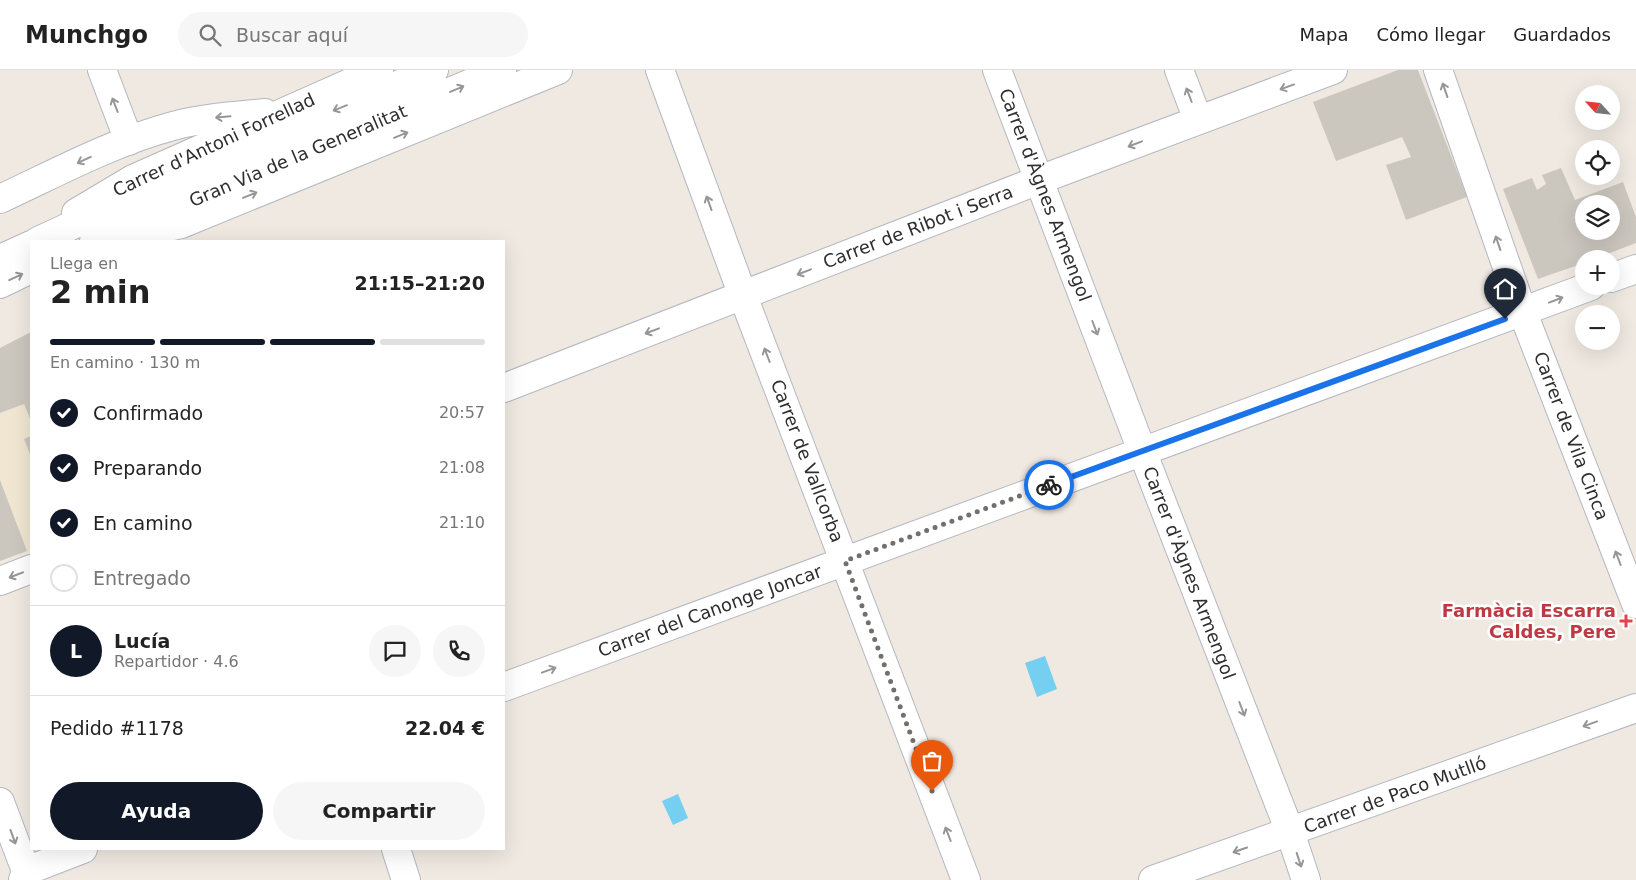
<!DOCTYPE html>
<html lang="es">
<meta charset="utf-8">
<style>
body{margin:0;font-family:"DejaVu Sans",sans-serif;background:#f6f6f6;color:#222;height:100vh;display:flex;flex-direction:column;font-size:19px;white-space:nowrap}
*{box-sizing:border-box;margin:0}
p{font-size:16px;color:#767676}
.icon{flex:none;width:28px;height:28px;fill:none;stroke:currentColor;stroke-width:2;stroke-linecap:round;stroke-linejoin:round}
.map{position:relative;flex:1;overflow:hidden}
.side{position:absolute;left:30px;top:170px;width:475px;height:610px;display:flex;flex-direction:column;background:#fff;border-radius:0px;box-shadow:0 5px 20px #0002}
.side>*{flex:none}
.needle{width:32px;rotate:297deg}
.fabs{position:absolute;left:1575px;top:15px;display:grid;gap:10px}
.fabs a{display:grid;place-items:center;width:45px;height:45px;border-radius:50%;background:#fff;box-shadow:0 5px 20px #0002;font-size:25px}
.pin{position:absolute;display:grid;place-items:center;width:42px;height:42px;color:#fff;margin:-51px -21px;border-radius:50% 50% 50% 0;rotate:-45deg;box-shadow:0 0 5px #0007}
.pin .icon{rotate:45deg}
.courier{position:absolute;display:grid;place-items:center;width:50px;height:50px;margin:-25px;border:4px solid #1a73e8;border-radius:50%;background:#fff;color:#222;box-shadow:0 1px 6px #0007}
.headline em{font-style:normal;font-weight:700}
.headline div{display:flex;flex-direction:column-reverse}
.headline{display:flex;align-items:center;justify-content:space-between;height:85px;padding:0 20px}
h1{font-size:32px;font-weight:700;line-height:38px}
.bar{display:grid;grid-template-columns:repeat(4,1fr);gap:8px 5px;align-content:center;height:60px;padding:0 20px}
.bar i{height:6px;border-radius:4px;background:#e0e0e0}
.bar .active{background:#111827}
.bar p{grid-column:span 4}
.line{display:flex;align-items:center;gap:12px;padding:0 20px;border-top:1px solid #e0e0e0}
.line div{flex:1}
.round{display:grid;place-items:center;flex:none;width:52px;height:52px;border-radius:26px;background:#f6f6f6}
ol{padding:0 20px;list-style:none}
li{display:flex;align-items:center;gap:15px;height:55px}
li p{margin-inline-start:auto}
li .icon{padding:5px;border-radius:50%;background:#111827;color:#fff;stroke-width:4}
li:last-child{color:#767676}
li i{width:28px;height:28px;border:2px solid #e0e0e0;border-radius:50%}
.primary-button{display:flex;gap:10px;margin-top:auto;padding:10px 20px}
.primary-button a{flex:1;height:58px;border-radius:30px;background:#111827;color:#fff;font-size:20px;font-weight:700;line-height:58px;text-align:center}
.primary-button a+a{background:#f6f6f6;color:#222}
header{display:flex;align-items:center;gap:30px;box-sizing:border-box;height:70px;padding:0 25px;background:#fff;border-bottom:1px solid #e0e0e0}
header strong{font-size:24px}
nav{display:flex;gap:28px;margin-inline-start:auto;font-size:18px}
.search{width:350px;height:45px;background:#f6f6f6;display:flex;align-items:center;gap:12px;box-sizing:border-box;padding:0 18px;border-radius:28px;color:#767676;font-size:19px}
.map>svg:first-child{display:block}
.education{fill:#f0e6d1}
.water{fill:#75cff0}
.building{fill:#cbc7bf;fill-rule:evenodd}
.lines{fill:none;stroke-linecap:round;stroke-linejoin:round}
.street-casing{stroke:#b4b7c1;stroke-width:30}
.secondary-casing{stroke:#b4b7c1;stroke-width:30}
.street{stroke:#fff;stroke-width:28}
.secondary{stroke:#fff;stroke-width:28}
.oneway{stroke:#969696}
.done{stroke:#726f6d;stroke-width:5;stroke-dasharray:0 9}
.route{stroke:#1a73e8;stroke-width:6}
.health-dot{fill:#e0444e;stroke:#fff;stroke-width:2}
.labels{text-anchor:middle;stroke-width:5;stroke-linejoin:round;paint-order:stroke}
.street-label{font-size:18px;fill:#2e2e2e;stroke:#fff}
.health-label{font-size:18px;font-weight:bold;fill:#be3a42;stroke:#fff;text-anchor:end}
</style>
<header>
<strong>Munchgo</strong>
<div class="search"><svg class="icon" aria-label="search" viewBox="0 0 24 24"><circle cx="10" cy="10" r="6"/><path d="M15 15l6 6"/></svg>Buscar aquí</div>
<nav><a>Mapa</a><a>Cómo llegar</a><a>Guardados</a></nav>
</header>
<div class="map">
<svg width="1636" height="810" viewBox="0 0 1636 810">
<rect width="100%" height="100%" fill="#efe9e1"/>
<path class="education" d="M24,334L31,352V366L24,369L31,388V479L27,481L0,409V343Z"/>
<path class="water" d="M1045,586L1057,619L1037,627L1025,593Z
M678,724L688,748L673,755L662,731Z"/>
<path class="building" d="M1398,0H1418L1467,127L1406,150L1386,95L1411,87L1402,67L1336,91L1313,32Z
M1561,98L1575,130L1623,112L1636,147V173L1594,189H1584V193L1538,209L1503,119L1532,108L1537,120L1546,114L1542,105ZM1584,134H1611V161H1584Z
M31,262V351L24,334L0,343V278Z
M31,366V387L24,369Z
M0,410L27,481L0,491Z"/>
<g class="lines">
<g class="street-casing">
<path id="street" d="M102,0L129,71
M660,0L743,226L966,810
M997,0L1142,381L1290,762L1306,810
M1179,0L1198,50
M1438,0L1523,243L1636,534
M0,129C56,103 113,72 173,56C203,48 234,46 265,43
M76,143L133,109L379,0
M113,170L181,154L558,0
M1611,208L1636,199
M504,318L1039,110L1333,0
M0,511L31,499
M504,617L1591,216
M0,732L26,801L23,810
M396,779L406,810
M26,801L83,779
M1153,810L1636,638"/>
</g>
<g class="secondary-casing">
<path id="secondary" d="M38,171L203,95L434,0
M94,171L502,0
M0,189L31,175
M0,214L31,199"/>
</g>
<use href="#street" class="street"/>
<use href="#secondary" class="secondary"/>
</g>
<defs><path id="oneway-shaft" d="M-6 0H5M1.5-3L5.5 0L1.5 3" fill="none" stroke-width="1.6" stroke-linecap="round" stroke-linejoin="round" transform="scale(1.25)"/></defs>
<g class="oneway">
<use href="#oneway-shaft" transform="translate(1287 17) rotate(160)"/>
<use href="#oneway-shaft" transform="translate(457 19) rotate(-23)"/>
<use href="#oneway-shaft" transform="translate(1445 20) rotate(-109)"/>
<use href="#oneway-shaft" transform="translate(1189 25) rotate(-111)"/>
<use href="#oneway-shaft" transform="translate(115 35) rotate(-111)"/>
<use href="#oneway-shaft" transform="translate(340 38) rotate(158)"/>
<use href="#oneway-shaft" transform="translate(223 47) rotate(175)"/>
<use href="#oneway-shaft" transform="translate(401 65) rotate(-22)"/>
<use href="#oneway-shaft" transform="translate(1135 74) rotate(159)"/>
<use href="#oneway-shaft" transform="translate(84 90) rotate(155)"/>
<use href="#oneway-shaft" transform="translate(250 125) rotate(-22)"/>
<use href="#oneway-shaft" transform="translate(709 133) rotate(-110)"/>
<use href="#oneway-shaft" transform="translate(1498 173) rotate(-109)"/>
<use href="#oneway-shaft" transform="translate(804 202) rotate(159)"/>
<use href="#oneway-shaft" transform="translate(16 207) rotate(-25)"/>
<use href="#oneway-shaft" transform="translate(1556 230) rotate(-21)"/>
<use href="#oneway-shaft" transform="translate(1095 258) rotate(69)"/>
<use href="#oneway-shaft" transform="translate(652 261) rotate(159)"/>
<use href="#oneway-shaft" transform="translate(767 285) rotate(-111)"/>
<use href="#oneway-shaft" transform="translate(1618 488) rotate(-111)"/>
<use href="#oneway-shaft" transform="translate(16 505) rotate(159)"/>
<use href="#oneway-shaft" transform="translate(549 600) rotate(-20)"/>
<use href="#oneway-shaft" transform="translate(1242 639) rotate(69)"/>
<use href="#oneway-shaft" transform="translate(1590 654) rotate(160)"/>
<use href="#oneway-shaft" transform="translate(948 764) rotate(-111)"/>
<use href="#oneway-shaft" transform="translate(13 767) rotate(70)"/>
<use href="#oneway-shaft" transform="translate(1240 780) rotate(161)"/>
<use href="#oneway-shaft" transform="translate(1299 790) rotate(72)"/>
</g>
<g class="lines">
<path class="done" d="M932,721L845,491L1049,415"/>
<path class="route" d="M1049,415L1505,249"/>
</g>
<path class="health-dot" d="M1623.5 543.5h5v5h5v5h-5v5h-5v-5h-5v-5h5z"/>
<g class="labels">
<g class="street-label">
<text transform="translate(214 75) rotate(-25)" y="6">Carrer d'Antoni Forrellad</text>
<text transform="translate(298 86) rotate(-23)" y="6">Gran Via de la Generalitat</text>
<text transform="translate(1045 125) rotate(69)" y="6">Carrer d'Àgnes Armengol</text>
<text transform="translate(918 157) rotate(-21)" y="6">Carrer de Ribot i Serra</text>
<text transform="translate(1571 366) rotate(69)" y="6">Carrer de Vila Cinca</text>
<text transform="translate(807 391) rotate(69)" y="6">Carrer de Vallcorba</text>
<text transform="translate(1189 503) rotate(69)" y="6">Carrer d'Àgnes Armengol</text>
<text transform="translate(710 541) rotate(-20)" y="6">Carrer del Canonge Joncar</text>
<text transform="translate(1395 725) rotate(-20)" y="6">Carrer de Paco Mutlló</text>
</g>
<g class="health-label">
<text x="1616" y="547">Farmàcia Escarra<tspan x="1616" dy="21">Caldes, Pere</tspan></text>
</g>
</g>
</svg>
<div class="fabs">
<a><svg class="needle" viewBox="-14 -14 28 28"><path d="M0-13l5 13h-10z" fill="#e53935"/><path d="M0 13l5-13h-10z" fill="#767676"/></svg></a>
<a><svg class="icon" aria-label="locate" viewBox="0 0 24 24"><circle cx="12" cy="12" r="6"/><path d="M12 2v4M12 18v4M2 12h4M18 12h4"/></svg></a>
<a><svg class="icon" aria-label="layers" viewBox="0 0 24 24"><path d="M12 4l9 5-9 5-9-5zM3 14l9 5 9-5"/></svg></a>
<a>+</a>
<a>−</a>
</div>
<div class="pin" style="left:932px;top:721px;background:#ea580c"><svg class="icon" aria-label="bag" viewBox="0 0 24 24"><path d="M5 8h14l-1 12H6zM9 8a3 3 0 0 1 6 0"/></svg></div>
<div class="pin" style="left:1505px;top:249px;background:#1f2937"><svg class="icon" aria-label="home" viewBox="0 0 24 24"><path d="M3 11l9-7 9 7M6 9v11h12V9"/></svg></div>
<div class="courier" style="left:1049px;top:415px"><svg class="icon" aria-label="bike" viewBox="0 0 24 24"><circle cx="6" cy="16" r="4"/><circle cx="18" cy="16" r="4"/><path d="M6 16l4-8h5l3 8M10 8l3 8H6M13 5h3"/></svg></div>
<section class="side">
<div class="headline"><div><h1>2 min</h1><p>Llega en</p></div><em>21:15–21:20</em></div>
<div class="bar"><i class="active"></i><i class="active"></i><i class="active"></i><i></i><p>En camino · 130 m</p></div>
<ol>
<li><svg class="icon" aria-label="check" viewBox="0 0 24 24"><path d="M5 12l5 5 9-10"/></svg>Confirmado<p>20:57</p></li>
<li><svg class="icon" aria-label="check" viewBox="0 0 24 24"><path d="M5 12l5 5 9-10"/></svg>Preparando<p>21:08</p></li>
<li><svg class="icon" aria-label="check" viewBox="0 0 24 24"><path d="M5 12l5 5 9-10"/></svg>En camino<p>21:10</p></li>
<li><i></i>Entregado</li>
</ol>
<div class="line" style="height:90px"><b class="round" style="background:#111827;color:#fff">L</b><div><b>Lucía</b><p>Repartidor · 4.6</p></div><a class="round"><svg class="icon" aria-label="chat" viewBox="0 0 24 24"><path d="M4 5h16v11H9l-5 4z"/></svg></a><a class="round"><svg class="icon" aria-label="phone" viewBox="0 0 24 24"><path d="M5 4h4l2 5-3 2q2 4 5 5l2-3 5 2v4C11 20 4 13 5 4z"/></svg></a></div>
<div class="line" style="height:65px"><div>Pedido #1178</div><b>22.04 €</b></div>
<div class="primary-button"><a>Ayuda</a><a>Compartir</a></div>
</section>
</div>
